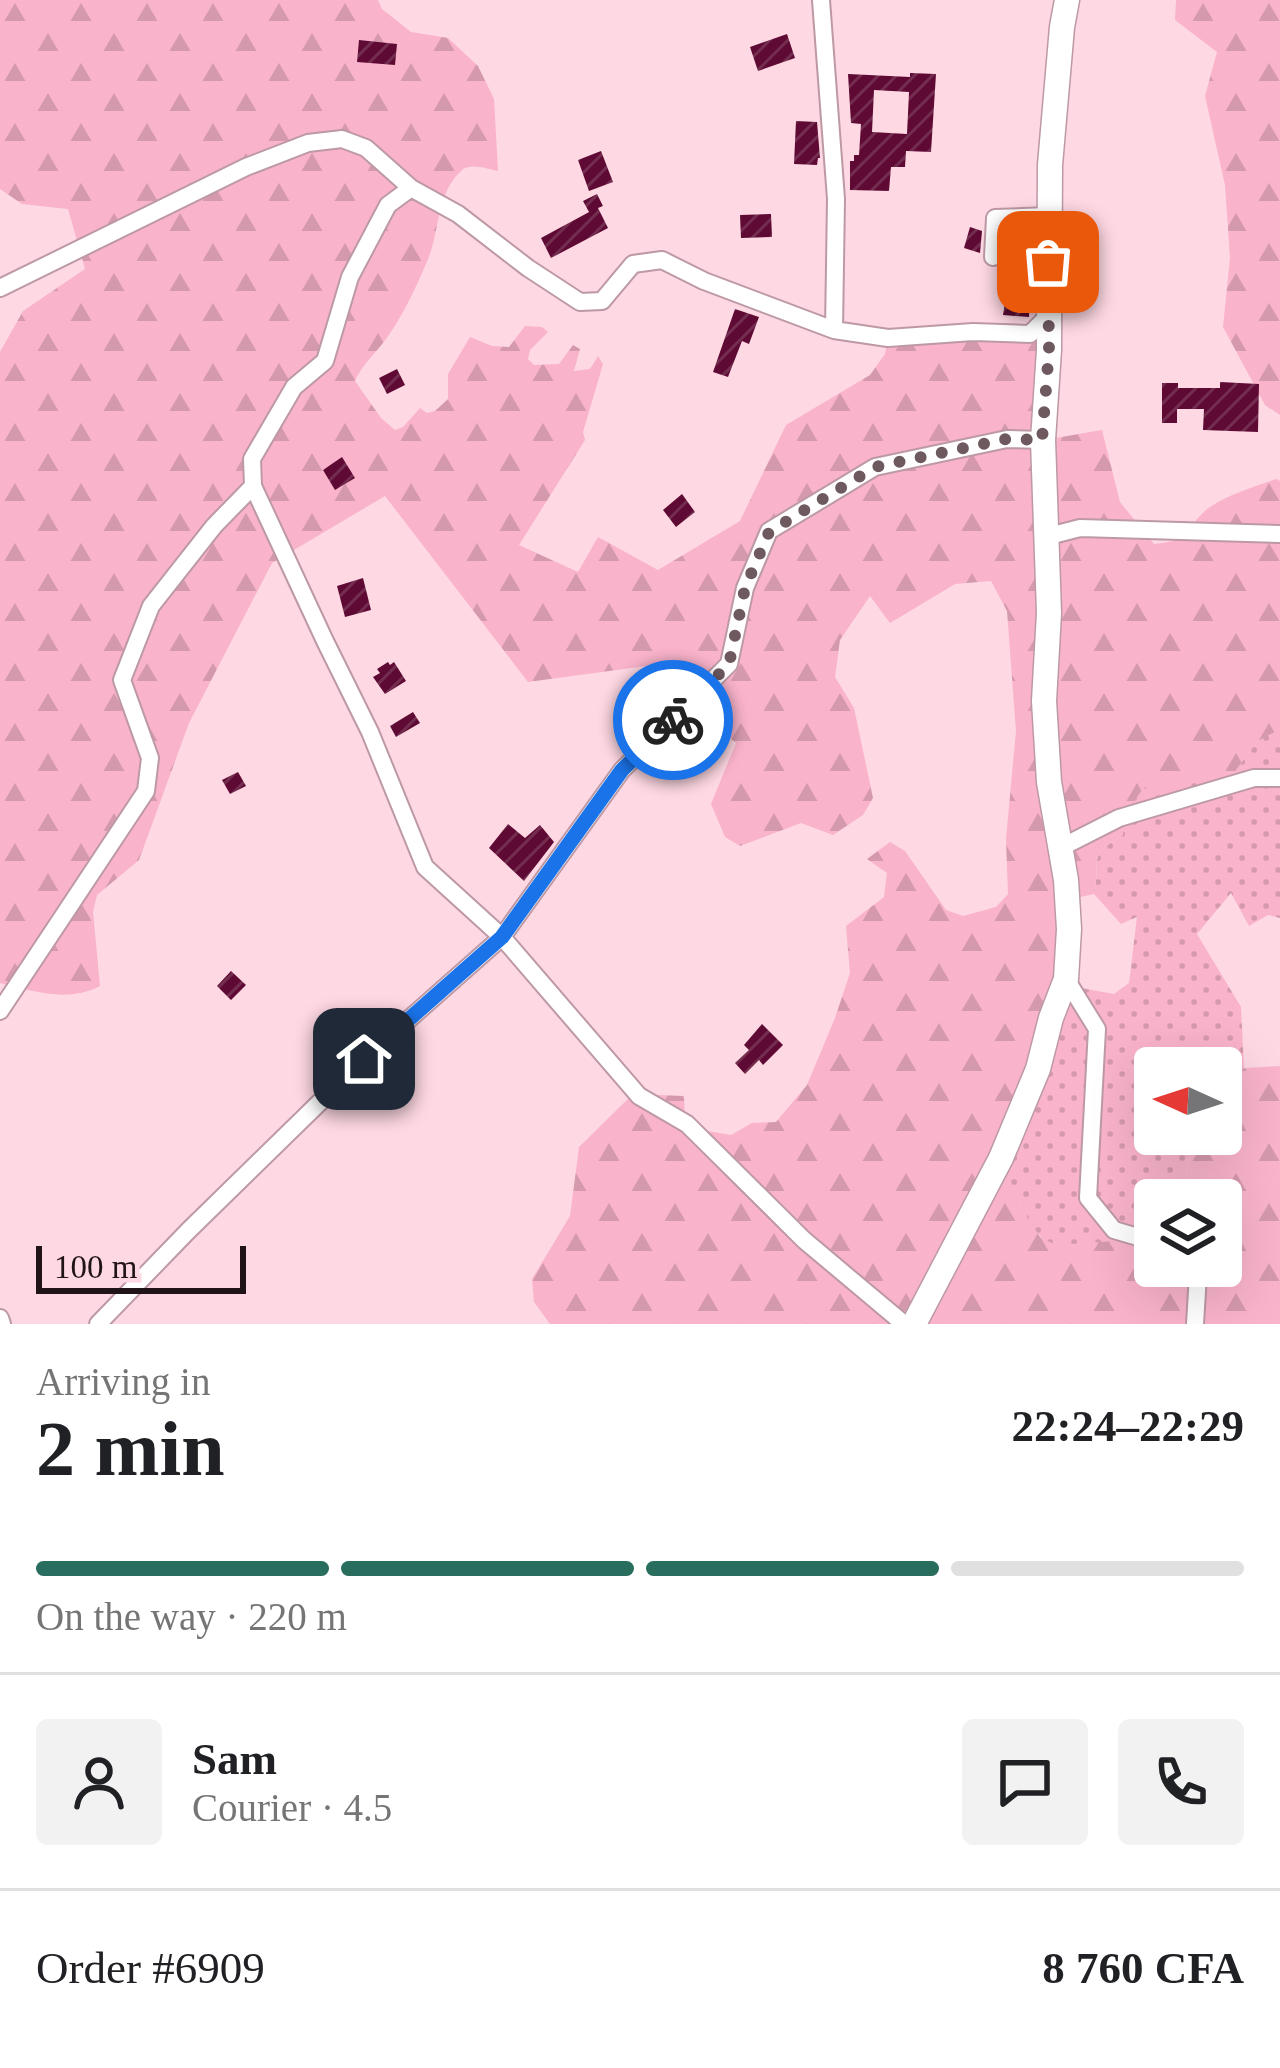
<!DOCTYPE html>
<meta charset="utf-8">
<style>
body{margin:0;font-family:Georgia,serif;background:#f2f2f2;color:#202124;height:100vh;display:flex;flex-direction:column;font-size:45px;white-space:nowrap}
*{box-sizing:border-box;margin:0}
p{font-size:39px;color:#757577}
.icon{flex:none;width:66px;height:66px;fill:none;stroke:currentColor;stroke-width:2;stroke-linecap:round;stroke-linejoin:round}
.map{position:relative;height:1324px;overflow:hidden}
.drawer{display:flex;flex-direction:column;background:#fff;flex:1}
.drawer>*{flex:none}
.needle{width:78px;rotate:273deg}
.tools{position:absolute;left:1134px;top:1047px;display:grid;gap:24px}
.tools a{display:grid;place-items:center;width:108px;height:108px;border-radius:12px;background:#fff;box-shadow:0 12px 48px #0002;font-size:60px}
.scale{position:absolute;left:36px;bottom:30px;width:210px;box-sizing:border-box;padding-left:12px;border:6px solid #211418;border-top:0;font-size:33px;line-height:42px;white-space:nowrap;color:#211418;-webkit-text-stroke:9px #fed8e3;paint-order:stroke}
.pin{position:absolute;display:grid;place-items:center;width:102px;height:102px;color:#fff;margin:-51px;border-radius:24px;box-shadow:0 6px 18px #0006}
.courier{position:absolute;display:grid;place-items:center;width:120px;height:120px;margin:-60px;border:9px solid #1a73e8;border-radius:50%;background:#fff;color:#222;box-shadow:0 3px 15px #0007}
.summary em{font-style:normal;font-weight:700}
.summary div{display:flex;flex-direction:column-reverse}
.summary{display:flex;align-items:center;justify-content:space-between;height:204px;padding:0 36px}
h1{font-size:78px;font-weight:700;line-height:90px}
.bar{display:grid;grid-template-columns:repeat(4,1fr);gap:18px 12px;align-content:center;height:144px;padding:0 36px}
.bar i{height:15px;border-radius:9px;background:#e0e0e0}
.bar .current{background:#296d5f}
.bar p{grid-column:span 4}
.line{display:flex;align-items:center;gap:30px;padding:0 36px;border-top:3px solid #e0e0e0}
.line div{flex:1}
.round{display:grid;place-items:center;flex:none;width:126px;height:126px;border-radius:12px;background:#f2f2f2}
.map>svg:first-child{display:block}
.grass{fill:url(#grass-dots)}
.forest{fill:url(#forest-firs)}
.building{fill:url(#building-hatch);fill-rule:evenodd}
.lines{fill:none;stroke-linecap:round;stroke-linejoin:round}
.street-casing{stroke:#bd99a5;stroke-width:20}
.secondary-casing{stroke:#bd99a5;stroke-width:27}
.street{stroke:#fff;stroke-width:16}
.secondary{stroke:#fff;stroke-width:24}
.done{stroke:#6e595f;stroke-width:12;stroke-dasharray:0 21.6}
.route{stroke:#1a73e8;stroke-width:15}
</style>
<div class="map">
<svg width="1280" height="1324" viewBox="0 0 1280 1324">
<defs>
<pattern id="grass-dots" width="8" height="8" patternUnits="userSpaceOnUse" patternTransform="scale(3)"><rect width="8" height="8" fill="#f9b3cb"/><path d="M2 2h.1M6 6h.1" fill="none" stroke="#d599ae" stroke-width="1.8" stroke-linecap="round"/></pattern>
<pattern id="forest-firs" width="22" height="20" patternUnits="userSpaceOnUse" patternTransform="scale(3)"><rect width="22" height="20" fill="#f9b3cb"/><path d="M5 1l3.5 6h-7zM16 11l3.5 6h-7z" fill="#d599ae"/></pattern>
<pattern id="building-hatch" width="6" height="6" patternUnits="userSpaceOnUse" patternTransform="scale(3)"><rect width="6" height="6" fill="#5f0a34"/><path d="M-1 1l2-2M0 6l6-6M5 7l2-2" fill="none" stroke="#722d4f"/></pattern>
</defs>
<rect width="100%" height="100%" fill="#fed8e3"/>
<path class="grass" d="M1277,729H1280V918L1268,915L1249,926L1231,893L1197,934L1241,1007L1244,1068L1221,1089V1068H1155V1134H1193L1182,1200H1155V1231L1145,1239C1124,1241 1074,1249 1057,1246C1028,1240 1011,1182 1001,1158L1066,979L1081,988L1114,994L1129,983L1137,917L1121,924L1094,894C1102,859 1085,857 1123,835L1122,818L1144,787L1195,775L1227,783L1256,742Z"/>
<path class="forest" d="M0,0H378L382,9L411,32L448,38L478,66L494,99L498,171C487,169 470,162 461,171C436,194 440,231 428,259C416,288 402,318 383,343C372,357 362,365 355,381L381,418L395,430L403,427L420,408L427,413L435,411L448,399V374L470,337L492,346L509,347L525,326L542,327L548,332L530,350L528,359L534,365L559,364L573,345L580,349L574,371L590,369L598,356L603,364L583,432L585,440L519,545L578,572L598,537L658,570L740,521L786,425L870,375L885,354L888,338L1030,334L1048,316L1044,440L1102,430L1120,502L1154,544C1198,540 1183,527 1210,507C1229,494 1254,487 1276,479L1280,481V729L1256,742L1227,783L1214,789L1195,775L1186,787L1164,796L1144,787L1123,818V835C1085,857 1102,859 1094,894L1067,900L1069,929L1001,1158L1021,1207L1040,1237L1056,1245L1145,1239L1155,1231V1266H1221V1200H1182L1193,1134H1221V1089L1244,1068L1280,1066V1324H550L534,1302L532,1279L570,1216L579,1147L633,1094L684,1096L685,1121L707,1131L731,1135L752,1123L776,1122L807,1085L835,1018L850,973L846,926L884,897L887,873L867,859L890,842L905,851L946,910L963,916L996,907L1008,894L1006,839L1016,731L1007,611L991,581L955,584L890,623L870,596L840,640L835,677L854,708L873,798L863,815L833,835L801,823L740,846L725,837L711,804L736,743L646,666L528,682L385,496L272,563L189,723L139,860L97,895L93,912L100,986C67,1003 34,991 0,983V352L23,311L85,269L68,209L22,204L0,189Z
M1176,0H1280V415L1265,405L1223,327L1230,258L1225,185L1205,96L1217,52L1175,20Z"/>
<path class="building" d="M787,34L795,58L758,71L750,47Z
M359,40L397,44L395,65L357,62Z
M910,73L936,74L931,152L906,151L905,167H891L889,191L850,190V161H854V155H859L861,124L851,123L848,74L910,77ZM874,90L909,92L907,134L872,132Z
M796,121L817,122L820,158H818L817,165L794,164Z
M601,151L613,182L589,191L578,160Z
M597,194L603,206L598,208L608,228L551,258L541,238L591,211L589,212L583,201Z
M771,214L772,237L741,238L740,215Z
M970,227L982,231L980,253L964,248Z
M1007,230H1027L1026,266H1031L1029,317L1003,315L1008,284L1011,285L1012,262H1004Z
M735,309L759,317L749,344L742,341L728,377L713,372Z
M397,369L405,385L387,394L379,378Z
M1220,382L1259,384L1258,432L1203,430L1204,409H1177V423H1162V383H1178V388H1220Z
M342,457L355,478L335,490L323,470Z
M682,494L695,512L676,527L663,510Z
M363,578L371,610L345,617L337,586Z
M388,662L390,665L394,662L406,681L385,694L373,677L380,673L377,669Z
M627,704L651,723L635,740L616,724Z
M413,712L420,723L396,737L390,726Z
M238,772L246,786L230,794L222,780Z
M508,824L525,838L540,825L554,842L524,881L489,848Z
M231,971L246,985L231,1000L217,986Z
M762,1024L783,1045L763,1065L759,1060L745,1074L735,1063L749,1050L744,1045Z"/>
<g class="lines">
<g class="street-casing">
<path id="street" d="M821,0L836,199L834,330
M411,188L388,205L350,277L325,361L294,387L252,459L253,486L325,641L370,732L425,867L502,937L639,1096L687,1124L804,1240L904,1324
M993,257L995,218L1049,216
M0,288L246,167L308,143L342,139L366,148L411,188L458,214L528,268L580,302L602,301L633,264L662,260L704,281L834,330L888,338L973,332L1030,334L1048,316
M1045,537L1080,528L1280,534
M1062,847L1119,818L1254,778H1280
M1066,979L1097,1029L1088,1198L1114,1230L1155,1242
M0,1011L146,791L150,758L122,680L151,606L214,526L253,486
M1191,1266L1198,1274L1195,1324
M0,1318L2,1324
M98,1324L188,1231L364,1059L502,937L622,770L729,664L745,588L769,531L875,467L1007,439L1043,440"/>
</g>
<g class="secondary-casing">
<path id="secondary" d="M914,1324L1001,1158L1038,1069L1051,1018L1066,979L1069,929L1066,880L1049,782L1044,701L1049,613L1043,440L1049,350L1050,165L1062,27L1067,0"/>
</g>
<use href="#street" class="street"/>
<use href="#secondary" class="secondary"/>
</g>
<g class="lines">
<path class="done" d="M673,720L729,664L745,588L769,532L875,467L1006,439L1042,440L1049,350L1048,262"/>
<path class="route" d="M364,1059L502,937L622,770L673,720"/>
</g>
</svg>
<div class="tools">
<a><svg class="needle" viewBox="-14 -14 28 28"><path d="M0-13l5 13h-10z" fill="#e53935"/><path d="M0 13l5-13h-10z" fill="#757577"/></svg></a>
<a><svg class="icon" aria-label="layers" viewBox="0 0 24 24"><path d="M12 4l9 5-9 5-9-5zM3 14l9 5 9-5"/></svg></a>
</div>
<div class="scale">100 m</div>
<div class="pin" style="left:1048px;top:262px;background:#ea580c"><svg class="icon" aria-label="bag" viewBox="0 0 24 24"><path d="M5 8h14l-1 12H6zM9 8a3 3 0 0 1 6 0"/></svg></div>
<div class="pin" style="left:364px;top:1059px;background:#1f2937"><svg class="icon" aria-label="home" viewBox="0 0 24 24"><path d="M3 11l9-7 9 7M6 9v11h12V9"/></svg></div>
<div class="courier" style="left:673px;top:720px"><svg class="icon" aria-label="bike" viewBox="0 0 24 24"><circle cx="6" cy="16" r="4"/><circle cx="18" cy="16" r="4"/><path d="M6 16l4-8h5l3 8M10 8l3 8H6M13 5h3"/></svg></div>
</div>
<section class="drawer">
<div class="summary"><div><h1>2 min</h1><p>Arriving in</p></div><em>22:24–22:29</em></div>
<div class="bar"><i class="current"></i><i class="current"></i><i class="current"></i><i></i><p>On the way · 220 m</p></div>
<div class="line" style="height:216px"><a class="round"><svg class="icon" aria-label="person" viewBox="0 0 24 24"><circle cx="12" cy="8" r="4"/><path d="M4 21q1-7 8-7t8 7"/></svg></a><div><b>Sam</b><p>Courier · 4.5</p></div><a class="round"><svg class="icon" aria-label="chat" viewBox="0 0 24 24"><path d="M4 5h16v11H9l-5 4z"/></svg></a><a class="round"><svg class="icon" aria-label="phone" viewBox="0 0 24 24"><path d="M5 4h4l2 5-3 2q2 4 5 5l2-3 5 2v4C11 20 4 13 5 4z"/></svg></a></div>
<div class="line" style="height:156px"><div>Order #6909</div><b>8 760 CFA</b></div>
</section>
